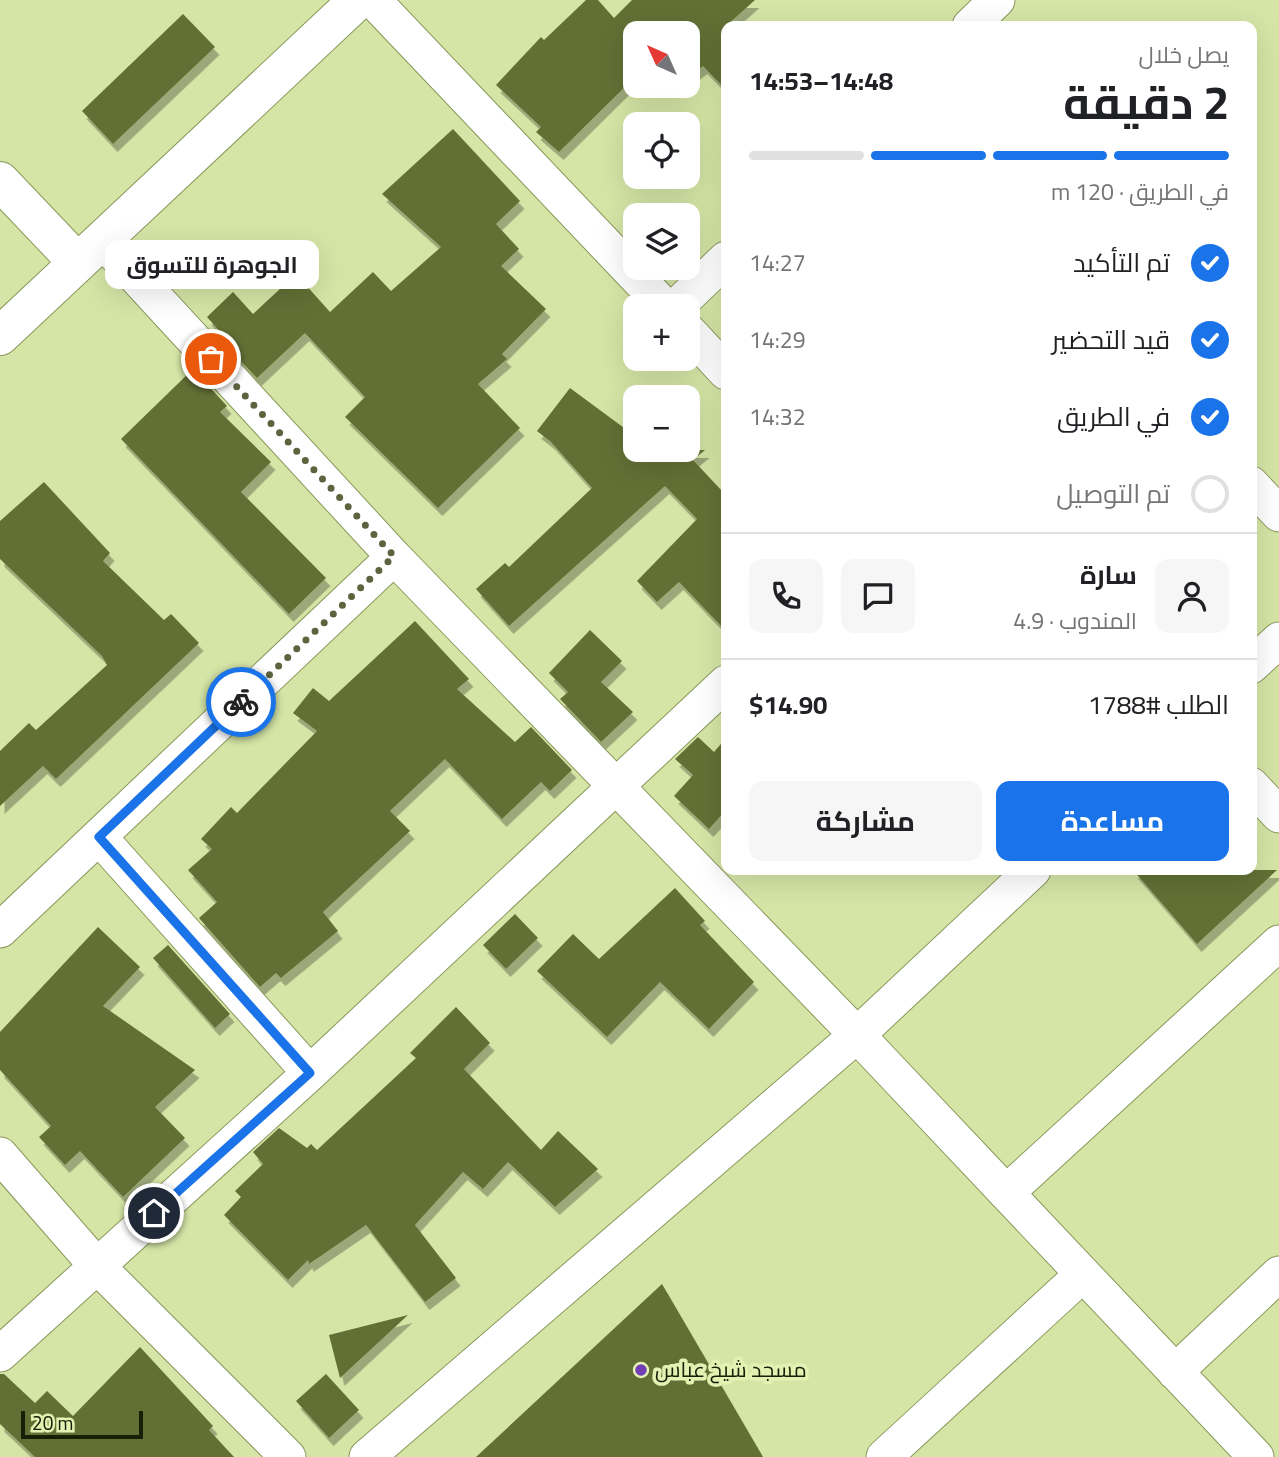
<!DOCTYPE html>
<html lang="ar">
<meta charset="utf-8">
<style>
body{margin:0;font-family:Georgia,Cairo,serif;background:#f6f6f6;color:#202124;direction:rtl;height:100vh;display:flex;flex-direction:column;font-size:26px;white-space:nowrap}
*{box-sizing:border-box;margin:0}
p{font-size:23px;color:#757577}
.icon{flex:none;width:38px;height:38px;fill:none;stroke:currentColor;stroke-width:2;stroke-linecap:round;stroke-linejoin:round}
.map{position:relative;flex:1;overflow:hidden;direction:ltr}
.panel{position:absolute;left:721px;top:21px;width:536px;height:854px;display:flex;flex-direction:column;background:#fff;border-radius:14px;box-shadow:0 7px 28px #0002;direction:rtl}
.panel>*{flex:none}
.needle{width:46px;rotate:315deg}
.tools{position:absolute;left:623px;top:21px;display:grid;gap:14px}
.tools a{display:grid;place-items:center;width:77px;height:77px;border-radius:14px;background:#fff;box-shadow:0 7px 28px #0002;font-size:35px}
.scale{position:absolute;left:21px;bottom:18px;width:122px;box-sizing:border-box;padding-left:7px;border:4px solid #191e06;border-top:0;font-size:19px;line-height:24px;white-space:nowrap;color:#191e06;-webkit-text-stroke:5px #e3f2b2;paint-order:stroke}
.pin{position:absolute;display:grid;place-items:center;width:60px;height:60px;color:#fff;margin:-30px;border:4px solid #fff;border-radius:50%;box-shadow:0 2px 7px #0007}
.courier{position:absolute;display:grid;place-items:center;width:70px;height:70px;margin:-35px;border:5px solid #1a73e8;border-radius:50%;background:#fff;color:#222;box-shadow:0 2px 9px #0007}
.bubble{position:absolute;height:49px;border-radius:14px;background:#fff;box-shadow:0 7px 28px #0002;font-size:23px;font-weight:700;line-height:49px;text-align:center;direction:rtl}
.headline em{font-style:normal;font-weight:700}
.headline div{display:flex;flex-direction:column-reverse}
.headline{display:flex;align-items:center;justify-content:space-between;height:119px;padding:0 28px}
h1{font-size:46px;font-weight:700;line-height:52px}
.bar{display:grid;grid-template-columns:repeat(4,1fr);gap:10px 7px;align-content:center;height:84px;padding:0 28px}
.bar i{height:9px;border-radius:5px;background:#e0e0e0}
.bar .current{background:#1a73e8}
.bar p{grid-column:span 4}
.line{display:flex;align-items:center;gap:18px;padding:0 28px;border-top:2px solid #e0e0e0}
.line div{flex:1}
.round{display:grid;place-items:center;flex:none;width:74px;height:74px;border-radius:14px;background:#f6f6f6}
ol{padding:0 28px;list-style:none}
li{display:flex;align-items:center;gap:21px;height:77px}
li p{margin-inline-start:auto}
li .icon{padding:7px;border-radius:50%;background:#1a73e8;color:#fff;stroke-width:4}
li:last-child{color:#757577}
li i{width:38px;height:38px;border:4px solid #e0e0e0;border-radius:50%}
.primary-button{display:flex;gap:14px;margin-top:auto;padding:14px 28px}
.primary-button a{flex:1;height:80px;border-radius:14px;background:#1a73e8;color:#fff;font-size:28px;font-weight:700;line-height:80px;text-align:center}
.primary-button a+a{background:#f6f6f6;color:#202124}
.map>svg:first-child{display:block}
.building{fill:#636f34;filter:url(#shadow)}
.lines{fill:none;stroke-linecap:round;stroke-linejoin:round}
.street-casing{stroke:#8a975b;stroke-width:37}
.secondary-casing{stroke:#8a975b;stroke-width:40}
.street{stroke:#fff;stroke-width:35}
.secondary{stroke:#fff;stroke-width:38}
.done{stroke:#5b643e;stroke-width:7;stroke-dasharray:0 12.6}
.route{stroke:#1a73e8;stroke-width:9}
.poi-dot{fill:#713eb5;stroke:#e3f2b2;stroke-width:2.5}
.labels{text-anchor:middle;stroke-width:7;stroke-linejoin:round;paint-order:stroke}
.poi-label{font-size:21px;fill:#191e06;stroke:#e3f2b2;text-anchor:start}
</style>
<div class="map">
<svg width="1279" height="1457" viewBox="0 0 1279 1457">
<defs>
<filter id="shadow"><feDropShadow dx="4.5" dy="8" stdDeviation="0" flood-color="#0004"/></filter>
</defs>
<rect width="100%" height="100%" fill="#d5e5a6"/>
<path class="building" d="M586,0H598L614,18L632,0H755L726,26V90L703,66L688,77V33H635V77L559,152L536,132L541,127L496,85L541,37L544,40Z
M183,14L215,47L113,144L82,111Z
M453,129L520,201L496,224L519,249L501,266L546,309L502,354L507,359L478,384L520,428L438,508L345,417L365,397L305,333L257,378L222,341L225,337L207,317L233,292L253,314L296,274L330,312L373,272L391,291L441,247L382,194Z
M193,369L227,406L220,412L271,462L241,492L326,578L289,614L121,439Z
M570,388L635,436V450H705L693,460L723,492L726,488V631L679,582L657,602L637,581L697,519L665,486L509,626L476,589L505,563L509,567L592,488L551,442L537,431Z
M44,482L110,553L103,561L164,620L171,614L199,643L56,779L43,766L0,806V751L29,723L36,730L107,665L102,656L0,559V521Z
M415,621L469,679L457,689L515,742L531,727L572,770L550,791L541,782L502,819L445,759L390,811L410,831L323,912L338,931L281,978L276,973L260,987L199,918L217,902L188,870L212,849L201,839L231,807L237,813L317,731L293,713L313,688L329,701Z
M590,630L622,661L601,682L633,712L601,742L560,699L568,692L549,673Z
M698,737L714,752L726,738V810L709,829L674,796L693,775L675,759Z
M1133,870H1277L1197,944Z
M675,888L705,921L700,925L754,982L709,1029L660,982L607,1037L537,971L573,934L599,959Z
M515,914L538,938L506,969L483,945Z
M98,927L140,967L103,1006L195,1070L155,1107L185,1138L123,1197L80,1151L65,1165L39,1137L51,1126L0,1070V1032Z
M168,945L230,1014L215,1028L153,958Z
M456,1007L490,1043L464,1069L541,1150L558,1131L598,1169L555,1207L508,1162L483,1189L463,1172L415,1225L456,1278L425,1302L366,1225L309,1264L308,1260L288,1280L224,1215L241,1197L235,1191L263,1164L253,1152L279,1128L307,1148L311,1144L317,1150L416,1058L410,1053Z
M662,1284L763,1457H476Z
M408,1315L340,1378L329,1335Z
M140,1347L213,1426L209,1430L234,1457H35L0,1424V1374H4L35,1403L47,1391L73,1416Z
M326,1374L359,1410L329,1438L296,1401Z"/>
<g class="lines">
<g class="street-casing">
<path id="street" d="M373,0L664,306
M970,26L997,0
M102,240L394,557L857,1035L1256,1457
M677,306L726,259
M688,331L726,372
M1251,484L1279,514
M1251,666L1279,640
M1251,785L1279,815
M99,837L310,1073
M0,930L394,557
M0,1155L96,1265L288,1457
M1006,1193L1279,943
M0,1354L310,1073L726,683
M1175,1372L1279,1274
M367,1457L857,1035L1033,870
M884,1457L1083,1274"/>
</g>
<g class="secondary-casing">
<path id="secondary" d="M0,181L78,263
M0,336L358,0"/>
</g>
<use href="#street" class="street"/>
<use href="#secondary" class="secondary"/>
</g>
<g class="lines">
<path class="done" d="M211,359L394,556L241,702"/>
<path class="route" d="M154,1213L310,1073L99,837L241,702"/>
</g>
<circle class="poi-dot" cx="641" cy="1370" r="7"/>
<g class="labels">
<g class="poi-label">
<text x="655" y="1377">مسجد شيخ عباس</text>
</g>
</g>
</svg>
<div class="tools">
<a><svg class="needle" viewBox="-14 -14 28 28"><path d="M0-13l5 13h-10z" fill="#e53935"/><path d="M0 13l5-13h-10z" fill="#757577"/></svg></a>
<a><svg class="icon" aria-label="locate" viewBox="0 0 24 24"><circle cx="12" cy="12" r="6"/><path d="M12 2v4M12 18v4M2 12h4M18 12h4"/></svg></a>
<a><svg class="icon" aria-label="layers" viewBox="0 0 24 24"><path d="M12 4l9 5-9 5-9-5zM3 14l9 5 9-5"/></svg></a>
<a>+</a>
<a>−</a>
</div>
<div class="scale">20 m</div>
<div class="pin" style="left:211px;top:359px;background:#ea580c"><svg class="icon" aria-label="bag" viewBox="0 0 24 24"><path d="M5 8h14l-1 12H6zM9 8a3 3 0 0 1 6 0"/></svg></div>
<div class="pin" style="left:154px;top:1213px;background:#1f2937"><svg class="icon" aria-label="home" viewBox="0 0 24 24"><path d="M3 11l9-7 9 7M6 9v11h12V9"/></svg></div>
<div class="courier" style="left:241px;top:702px"><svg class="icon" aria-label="bike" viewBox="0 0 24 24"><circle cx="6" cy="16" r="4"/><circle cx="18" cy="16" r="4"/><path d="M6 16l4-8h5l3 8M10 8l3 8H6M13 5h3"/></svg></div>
<div class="bubble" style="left:105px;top:240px;width:214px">الجوهرة للتسوق</div>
<section class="panel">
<div class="headline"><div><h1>2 دقيقة</h1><p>يصل خلال</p></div><em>14:48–14:53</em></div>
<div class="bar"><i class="current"></i><i class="current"></i><i class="current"></i><i></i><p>في الطريق · 120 m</p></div>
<ol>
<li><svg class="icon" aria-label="check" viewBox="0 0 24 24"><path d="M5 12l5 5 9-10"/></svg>تم التأكيد<p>14:27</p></li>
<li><svg class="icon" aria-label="check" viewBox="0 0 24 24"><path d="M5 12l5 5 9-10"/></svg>قيد التحضير<p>14:29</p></li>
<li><svg class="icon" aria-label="check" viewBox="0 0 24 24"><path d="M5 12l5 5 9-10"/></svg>في الطريق<p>14:32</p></li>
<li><i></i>تم التوصيل</li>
</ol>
<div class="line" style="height:126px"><a class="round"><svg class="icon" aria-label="person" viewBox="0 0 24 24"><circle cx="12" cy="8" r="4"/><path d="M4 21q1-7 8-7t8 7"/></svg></a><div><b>سارة</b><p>المندوب · 4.9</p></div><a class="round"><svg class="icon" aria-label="chat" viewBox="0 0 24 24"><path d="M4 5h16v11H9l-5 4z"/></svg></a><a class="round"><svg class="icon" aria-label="phone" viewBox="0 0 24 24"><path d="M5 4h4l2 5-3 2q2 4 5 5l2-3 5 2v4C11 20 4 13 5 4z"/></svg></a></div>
<div class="line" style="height:91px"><div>الطلب #1788</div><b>$14.90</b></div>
<div class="primary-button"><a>مساعدة</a><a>مشاركة</a></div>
</section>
</div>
